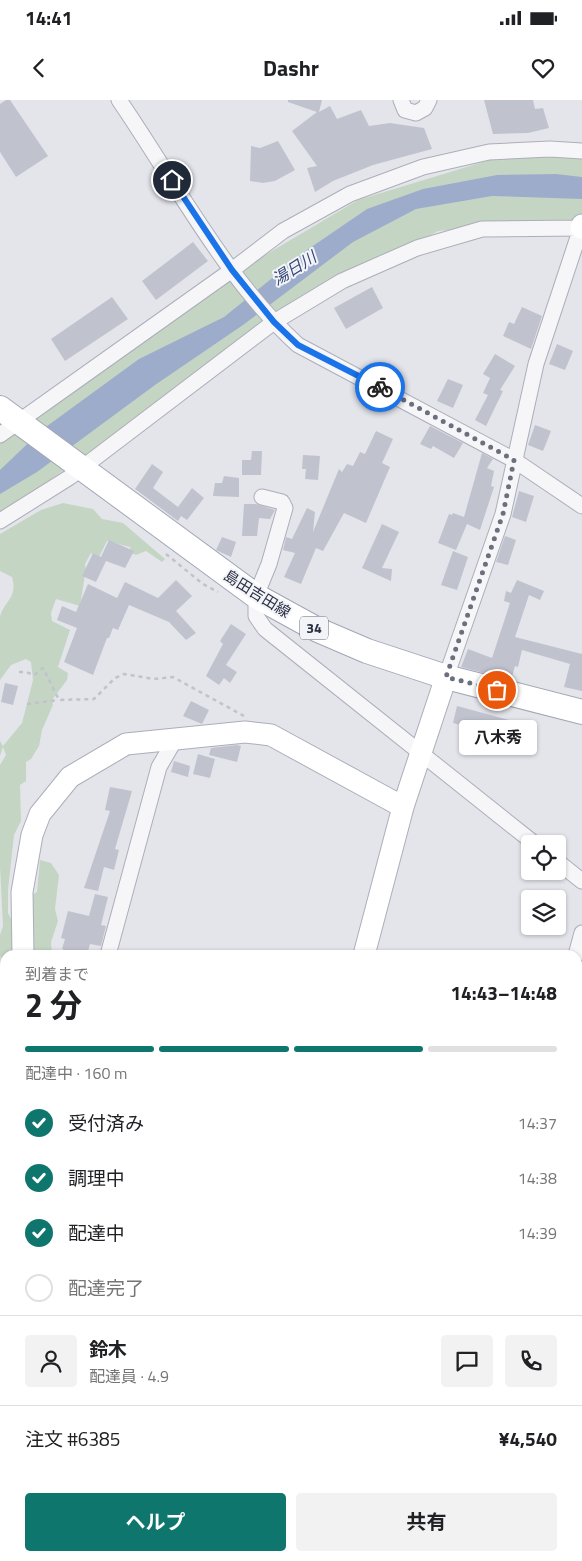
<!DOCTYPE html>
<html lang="ja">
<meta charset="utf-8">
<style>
body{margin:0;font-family:"Titillium Web","Noto Sans JP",sans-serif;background:#f2f2f2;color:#202124;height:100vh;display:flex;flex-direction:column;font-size:19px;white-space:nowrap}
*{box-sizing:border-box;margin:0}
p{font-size:16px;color:#757577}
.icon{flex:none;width:28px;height:28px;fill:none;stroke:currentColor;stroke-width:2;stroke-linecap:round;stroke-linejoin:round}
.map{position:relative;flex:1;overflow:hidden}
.drawer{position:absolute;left:0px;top:850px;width:582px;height:611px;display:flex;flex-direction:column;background:#fff;border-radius:15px 15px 0 0;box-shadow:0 1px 4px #0004}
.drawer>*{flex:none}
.controls{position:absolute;left:521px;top:735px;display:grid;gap:10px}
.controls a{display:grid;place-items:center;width:45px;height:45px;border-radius:5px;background:#fff;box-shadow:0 1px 4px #0004;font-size:25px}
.pin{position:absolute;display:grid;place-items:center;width:42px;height:42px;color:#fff;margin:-21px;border:2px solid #fff;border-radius:50%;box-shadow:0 1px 5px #0007}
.courier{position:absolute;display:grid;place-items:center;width:50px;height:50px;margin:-25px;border:4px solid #1a73e8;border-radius:50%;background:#fff;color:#222;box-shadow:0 1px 6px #0007}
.bubble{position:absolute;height:35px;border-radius:5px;background:#fff;box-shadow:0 1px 4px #0004;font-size:16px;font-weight:700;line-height:35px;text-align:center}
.headline em{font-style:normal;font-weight:700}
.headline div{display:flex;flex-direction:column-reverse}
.headline{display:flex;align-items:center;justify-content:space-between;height:85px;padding:0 25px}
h1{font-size:32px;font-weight:700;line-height:38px}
.bar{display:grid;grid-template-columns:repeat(4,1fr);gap:8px 5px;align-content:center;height:60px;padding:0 25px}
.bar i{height:6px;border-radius:4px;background:#e0e0e0}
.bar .active{background:#0f766e}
.bar p{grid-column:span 4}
.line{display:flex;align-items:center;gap:12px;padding:0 25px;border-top:1px solid #e0e0e0}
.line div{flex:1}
.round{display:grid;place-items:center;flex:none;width:52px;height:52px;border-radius:5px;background:#f2f2f2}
ol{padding:0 25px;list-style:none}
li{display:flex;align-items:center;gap:15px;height:55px}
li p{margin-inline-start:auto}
li .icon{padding:5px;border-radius:50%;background:#0f766e;color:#fff;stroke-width:4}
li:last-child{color:#757577}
li i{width:28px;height:28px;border:2px solid #e0e0e0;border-radius:50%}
.primary-button{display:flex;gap:10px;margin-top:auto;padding:10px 25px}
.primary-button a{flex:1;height:58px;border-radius:5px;background:#0f766e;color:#fff;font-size:20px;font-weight:700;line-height:58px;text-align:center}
.primary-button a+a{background:#f2f2f2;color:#202124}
.status{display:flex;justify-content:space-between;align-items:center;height:35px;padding:0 25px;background:#fff;direction:ltr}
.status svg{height:14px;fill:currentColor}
header{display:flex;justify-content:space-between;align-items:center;height:65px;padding:0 25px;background:#fff;font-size:22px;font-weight:700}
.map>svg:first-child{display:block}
.green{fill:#c5d5c4}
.water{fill:#9eaccb}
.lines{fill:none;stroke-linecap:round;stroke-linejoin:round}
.stream{stroke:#9eaccb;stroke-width:4}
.building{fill:#c0c3ce}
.street-casing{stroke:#acaeb9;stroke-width:17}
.secondary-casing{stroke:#acaeb9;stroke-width:23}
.primary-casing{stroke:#a2a7b7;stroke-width:26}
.path{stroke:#c1c2ca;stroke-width:2.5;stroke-dasharray:4 4;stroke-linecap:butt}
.street{stroke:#f6f6f9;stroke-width:15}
.secondary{stroke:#fff;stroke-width:21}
.primary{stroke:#fff;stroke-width:24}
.done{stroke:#6b6f7e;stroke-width:5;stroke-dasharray:0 9}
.route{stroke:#1a73e8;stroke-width:6}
.labels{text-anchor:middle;stroke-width:4;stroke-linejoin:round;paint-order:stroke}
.shield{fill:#f3f4f8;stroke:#666a79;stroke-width:1}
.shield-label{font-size:14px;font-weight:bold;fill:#2a2f43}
.street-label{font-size:15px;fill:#2a2f43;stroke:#f3f4f8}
.water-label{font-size:16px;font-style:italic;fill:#344777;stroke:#f3f4f8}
</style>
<div class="status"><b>14:41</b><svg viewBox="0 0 49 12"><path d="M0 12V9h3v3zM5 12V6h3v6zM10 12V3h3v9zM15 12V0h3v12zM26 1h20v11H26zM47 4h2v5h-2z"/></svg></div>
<header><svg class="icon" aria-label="back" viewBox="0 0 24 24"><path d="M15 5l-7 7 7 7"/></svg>Dashr<svg class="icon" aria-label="heart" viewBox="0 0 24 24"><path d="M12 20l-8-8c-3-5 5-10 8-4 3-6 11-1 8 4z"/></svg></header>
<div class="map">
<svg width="582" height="1461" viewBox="0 0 582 1461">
<rect width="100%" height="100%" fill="#e3e5eb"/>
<path class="green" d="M582,48V125L551,122L438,131L274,222L0,415V341L196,196L358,100L522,50Z
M63,403L93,409L102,419L123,423L165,459L162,462L146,451L136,455L131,453L130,447L107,441L99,457L91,453L85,464C87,469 81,498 80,506L56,499L51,513L52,521L70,530L58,567L68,573L67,580L52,600L53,605L42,630L39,646L31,659L26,662V681L20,685L21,721L14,735L8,790V813L13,823V855H5V915L0,906L5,867L0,855V835L3,826L0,767V665L6,655L3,647L0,656V641L3,646L22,623L33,580L31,562L26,559L11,565L0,580C0,563 0,532 0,517C4,500 18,499 12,477L0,471V434L41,410Z
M40,760L51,763L59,775L55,809L58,821L51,842L52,855H22L25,799L37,792Z
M5,968V1299L0,1284V1095L3,1093L0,1089V983Z
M5,1316V1407L0,1401V1345Z
M11,1456H77L75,1461H8Z"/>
<path class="water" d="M556,74L582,77V99L492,96L416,109L353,142L243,225L155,285L37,372L0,394V370L43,329L139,259L224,217L307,150L367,109L423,89L497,75Z"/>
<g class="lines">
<path class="stream" d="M313,1461L314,1456"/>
</g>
<path class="building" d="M6,0H10L48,56L16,77L0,52V4Z
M288,0H322L319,12L330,6L337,19L361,10L369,26L390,23L424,28L432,49L373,65L333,81L315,92L307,68L317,66L292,31L317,12L288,2Z
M484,0H533L535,9L543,8L549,28L528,33L493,34Z
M278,41L295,70L275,81L263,83L250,81L251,46L260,48Z
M193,142L208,161L156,200L142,181Z
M372,187L383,208L346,229L334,208Z
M112,197L128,219L65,261L51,239Z
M522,207L542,216L531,249L503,236L509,222L514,224Z
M557,244L573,251L565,270L549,264Z
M495,254L515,266L500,290L503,291L486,326L475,320L488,295L483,293L490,278L483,274Z
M448,279L463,285L453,308L437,301Z
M535,325L551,331L543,351L528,345Z
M430,326L463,343L454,358L433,346L431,349L420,344Z
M376,331L393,339L382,363L390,367L366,423L344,413L323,451L316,448L301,484L284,477L295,453L283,450L286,437L292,439L307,408L315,412L313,432L339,369L342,372L347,364L353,366L360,352L365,354Z
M252,351H262L261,375H242V360H251Z
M482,353L493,359L487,368L494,371L491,386L494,387L480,430L467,424L456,450L438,443L449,414L452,415L453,413L464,417Z
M303,355L320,356L318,380L305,379L306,369H302Z
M152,364L163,372L153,388L178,407L192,388L204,398L187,420L181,416L178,421L135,389Z
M224,376L239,378V397L213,396L215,383H222Z
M519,391L534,396L526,422L512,417Z
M244,404H256L275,410L270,419L259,418L257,436H242Z
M382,424L399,432L382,468L392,469L391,481L362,468Z
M505,436L516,440L508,465L496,462Z
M222,437L236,442L231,457L216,450Z
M109,440L134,451L125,468L106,461L96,482L82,476L93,453L101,457Z
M453,451L468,457L457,490L441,485Z
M176,480L192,496L176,511L196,533L186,540L169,522L129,505L118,530L113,528L109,538H107L93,575L64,562L77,528L57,520L62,506L76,512L88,484L117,498L125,482L158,498Z
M517,480L544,491L540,500L529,495L515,537L582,554V591L564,587L570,564L522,550L518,567L515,566L512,577L500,574L499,577L461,567L468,549L492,558L510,503L504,501L506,491L511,493Z
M231,524L246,534L226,565L237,572L230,583L224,578L219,585L206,576L223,544L220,541Z
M5,583L18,586L13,605L1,602Z
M191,601L209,610L202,624L183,616Z
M457,606L524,624L520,641L453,623Z
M237,645L241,646L237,662L209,655L211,648Z
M198,654L215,659L210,678L193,674Z
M174,661L190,666L188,677L171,672Z
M110,687L132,691L115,749L119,750L114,770L104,767L98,791L84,788L110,711L105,710Z
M95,794L108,797L101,825L106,826L101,846L90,844L87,855H66L67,851L62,849L65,839L61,838L68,811L89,816Z"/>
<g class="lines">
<g class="street-casing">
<path id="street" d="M119,0C174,80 226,180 298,245L514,360L582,406
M401,0L405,10L416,13L425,8L429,0
M0,335L232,170L283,131L350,94L423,67L489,52L550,49L582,51
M262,397L282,402L285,408L269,464L256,496V516L265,529L535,744
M0,421L70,377L274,222L342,181L417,148L482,129L582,128
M446,577L503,414L536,264L581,128
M558,762L582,781
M108,855L159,667L176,638
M576,855L582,833
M578,1103L582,1104
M418,1461L419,1456"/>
</g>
<g class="secondary-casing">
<path id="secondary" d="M581,128L582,125
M23,855L22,792L32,735L40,714L70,677L126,644L245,632L271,635L403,707
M364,855L403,707L446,577
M0,982L5,969
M578,1390L582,1391
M207,1461L208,1456"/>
</g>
<g class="primary-casing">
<path id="primary" d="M0,308L256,496L318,530L367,551L446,577L582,612"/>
</g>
<path class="path" d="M166,454L203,484L218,492
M19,572H26L34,575L43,568L59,600L94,599L115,578L124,574L154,579L173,577L244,616
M27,604L58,600"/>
<use href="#street" class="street"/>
<use href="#secondary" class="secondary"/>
<use href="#primary" class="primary"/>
</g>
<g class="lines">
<path class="done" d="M380,287L514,360L503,414L446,577L497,590"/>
<path class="route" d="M172,80L232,170L274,222L298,245L380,287"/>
</g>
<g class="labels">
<rect class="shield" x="300" y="516.5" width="28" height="23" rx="4"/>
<g class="shield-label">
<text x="314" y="533">34</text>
</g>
<g class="street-label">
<text transform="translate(257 494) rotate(32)" y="5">島田吉田線</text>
</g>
<g class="water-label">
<text transform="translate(294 168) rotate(-32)" y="6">湯日川</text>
</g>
</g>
</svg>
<div class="controls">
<a><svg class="icon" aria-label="locate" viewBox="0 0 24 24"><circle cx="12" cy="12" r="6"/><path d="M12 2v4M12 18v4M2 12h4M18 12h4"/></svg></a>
<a><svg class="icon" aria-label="layers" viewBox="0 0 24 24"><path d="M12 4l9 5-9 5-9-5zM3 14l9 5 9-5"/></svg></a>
</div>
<div class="pin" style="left:497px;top:590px;background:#ea580c"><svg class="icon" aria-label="bag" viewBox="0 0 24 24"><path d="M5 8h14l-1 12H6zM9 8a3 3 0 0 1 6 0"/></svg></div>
<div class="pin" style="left:172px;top:80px;background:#1f2937"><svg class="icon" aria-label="home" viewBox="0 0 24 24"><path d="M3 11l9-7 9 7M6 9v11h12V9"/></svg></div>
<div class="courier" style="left:380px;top:287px"><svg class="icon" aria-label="bike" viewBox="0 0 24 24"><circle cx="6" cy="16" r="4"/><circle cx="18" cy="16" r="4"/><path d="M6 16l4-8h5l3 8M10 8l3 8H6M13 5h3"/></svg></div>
<div class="bubble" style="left:459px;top:620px;width:78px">八木秀</div>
<section class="drawer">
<div class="headline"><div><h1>2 分</h1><p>到着まで</p></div><em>14:43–14:48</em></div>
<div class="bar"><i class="active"></i><i class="active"></i><i class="active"></i><i></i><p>配達中 · 160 m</p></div>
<ol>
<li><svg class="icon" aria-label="check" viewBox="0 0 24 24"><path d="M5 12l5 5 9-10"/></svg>受付済み<p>14:37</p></li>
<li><svg class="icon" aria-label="check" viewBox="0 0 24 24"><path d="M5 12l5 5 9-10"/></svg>調理中<p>14:38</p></li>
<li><svg class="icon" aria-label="check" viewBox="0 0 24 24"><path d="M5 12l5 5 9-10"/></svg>配達中<p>14:39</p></li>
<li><i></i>配達完了</li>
</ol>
<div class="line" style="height:90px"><a class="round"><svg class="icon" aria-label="person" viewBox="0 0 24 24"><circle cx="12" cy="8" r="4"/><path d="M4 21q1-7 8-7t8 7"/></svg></a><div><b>鈴木</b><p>配達員 · 4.9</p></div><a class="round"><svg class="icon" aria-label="chat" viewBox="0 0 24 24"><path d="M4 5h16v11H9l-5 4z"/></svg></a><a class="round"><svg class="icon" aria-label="phone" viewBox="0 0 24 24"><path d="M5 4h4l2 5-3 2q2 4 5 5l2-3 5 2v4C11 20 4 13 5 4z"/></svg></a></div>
<div class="line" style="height:65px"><div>注文 #6385</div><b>¥4,540</b></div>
<div class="primary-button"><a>ヘルプ</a><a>共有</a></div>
</section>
</div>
